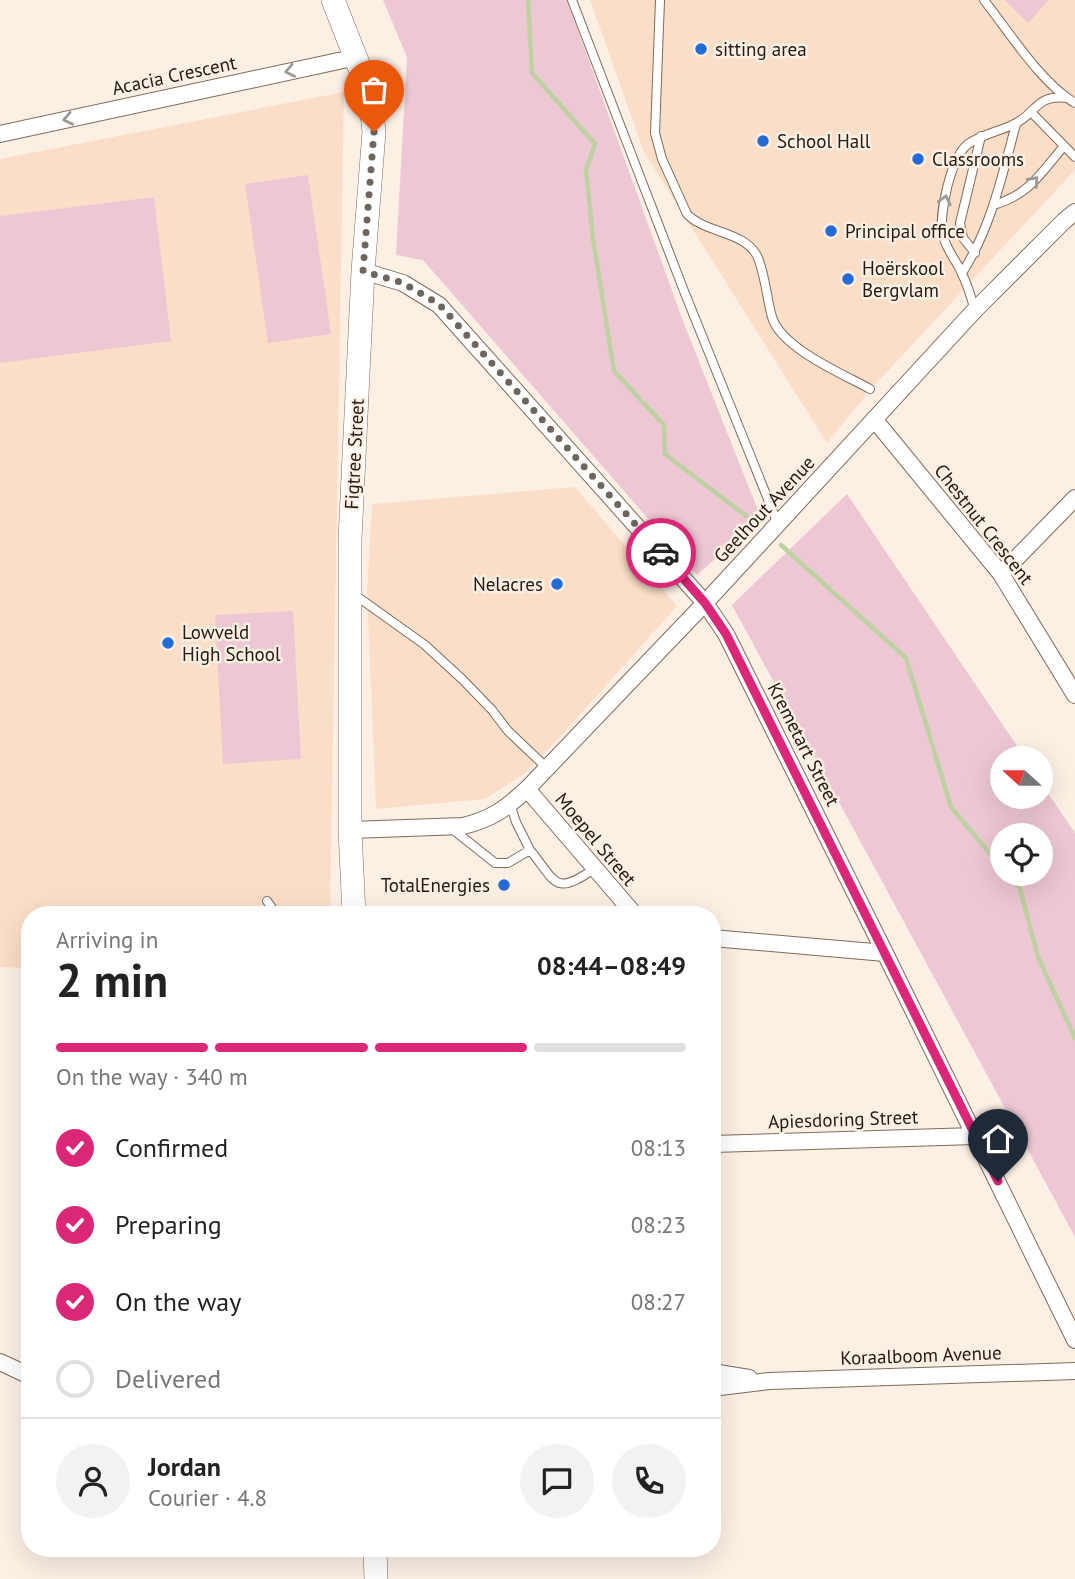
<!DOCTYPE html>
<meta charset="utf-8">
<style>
body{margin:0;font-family:"PT Sans",sans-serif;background:#f2f2f2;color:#222;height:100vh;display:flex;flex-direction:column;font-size:26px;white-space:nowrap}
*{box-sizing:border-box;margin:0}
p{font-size:23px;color:#767676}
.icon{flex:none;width:38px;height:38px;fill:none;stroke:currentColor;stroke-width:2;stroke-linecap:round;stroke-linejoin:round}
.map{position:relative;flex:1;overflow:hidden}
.panel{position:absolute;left:21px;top:906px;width:700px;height:651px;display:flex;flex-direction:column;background:#fff;border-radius:28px;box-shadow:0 7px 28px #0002}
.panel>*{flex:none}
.needle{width:46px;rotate:291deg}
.buttons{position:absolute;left:990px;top:746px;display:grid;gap:14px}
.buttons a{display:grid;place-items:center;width:63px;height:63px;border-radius:50%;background:#fff;box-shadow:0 7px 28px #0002;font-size:35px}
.pin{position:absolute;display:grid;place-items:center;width:60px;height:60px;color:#fff;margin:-72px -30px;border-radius:50% 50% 50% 0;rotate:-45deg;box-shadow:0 0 7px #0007}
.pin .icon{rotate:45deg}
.courier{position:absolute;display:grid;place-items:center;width:70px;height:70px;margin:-35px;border:5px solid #db2777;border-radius:50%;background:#fff;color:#222;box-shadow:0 2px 9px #0007}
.summary em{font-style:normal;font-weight:700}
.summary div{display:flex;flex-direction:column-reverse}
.summary{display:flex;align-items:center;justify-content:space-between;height:119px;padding:0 35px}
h1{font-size:46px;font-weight:700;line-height:52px}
.bar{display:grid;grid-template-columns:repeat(4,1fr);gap:10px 7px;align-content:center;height:84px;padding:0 35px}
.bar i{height:9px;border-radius:5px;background:#e0e0e0}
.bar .active{background:#db2777}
.bar p{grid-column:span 4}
.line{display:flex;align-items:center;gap:18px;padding:0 35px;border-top:2px solid #e0e0e0}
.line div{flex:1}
.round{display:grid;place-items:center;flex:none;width:74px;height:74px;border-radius:37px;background:#f2f2f2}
ol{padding:0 35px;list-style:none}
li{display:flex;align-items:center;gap:21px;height:77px}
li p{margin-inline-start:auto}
li .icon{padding:7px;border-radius:50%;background:#db2777;color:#fff;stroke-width:4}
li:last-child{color:#767676}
li i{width:38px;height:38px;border:4px solid #e0e0e0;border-radius:50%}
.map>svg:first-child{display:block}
.built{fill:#fbdec7}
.green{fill:#edc7d3;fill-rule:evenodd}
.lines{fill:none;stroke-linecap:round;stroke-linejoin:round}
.stream{stroke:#bdd1a2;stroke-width:4.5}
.lane-casing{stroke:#7e6b5a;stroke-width:10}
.street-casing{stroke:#7e6b5a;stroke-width:18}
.secondary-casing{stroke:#7e6b5a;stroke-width:24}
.lane{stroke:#fff;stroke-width:8}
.street{stroke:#fff;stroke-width:16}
.secondary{stroke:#fff;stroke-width:23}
.oneway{stroke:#9c9895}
.done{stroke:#6e655d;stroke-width:7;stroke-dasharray:0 12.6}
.route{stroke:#db2777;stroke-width:9}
.poi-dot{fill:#256bd7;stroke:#fcefe4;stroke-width:2.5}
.labels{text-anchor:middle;stroke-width:5;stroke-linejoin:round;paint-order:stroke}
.poi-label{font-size:19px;fill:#221b14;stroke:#fcefe4;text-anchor:start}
.street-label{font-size:19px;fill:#221b14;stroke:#fcefe4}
</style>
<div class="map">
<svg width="1075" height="1579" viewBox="0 0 1075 1579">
<rect width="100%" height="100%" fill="#fcefe4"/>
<path class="built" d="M590,0H1075V170L871,389L827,443L644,152Z
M344,92L330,915H30V968L0,967V159Z
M575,487L677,606L551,747L524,774L485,799L376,809L367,591L372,504Z"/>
<path class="green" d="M383,0H567L683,321L761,518L697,575L423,260L396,255L407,57Z
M1005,0H1047L1048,1L1028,23Z
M308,175L331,334L268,343L245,184Z
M154,197L171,341L0,363V216Z
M847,494L1025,758H1003V796H1041V783L1075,833V1237L732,605ZM1003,835H1041V873H1003Z
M293,611L301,759L223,764L215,615Z"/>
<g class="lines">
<path class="stream" d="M528,0L532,73L595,144L586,170L593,239L614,371L664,425L665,454L746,516
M781,545L906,658L951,807L1003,869
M1007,873L1020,889L1038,957L1075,1038"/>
<g class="lane-casing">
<path id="lane" d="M572,0L684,291L778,524
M660,0L655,133L662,159L687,214C705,233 742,231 756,254C764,267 767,300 772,317C781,348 843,374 870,389
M984,0C1009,32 1041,83 1075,103
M1031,112L1075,157
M994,205C1030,194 1041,173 1064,146
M975,253L963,238L960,223L981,136
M962,273C991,228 1002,176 1016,124
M975,310C971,298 968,285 962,274C957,261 946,250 943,235C938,215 951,157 968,144C981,135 997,132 1012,125C1037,115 1034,94 1067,98
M355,595L425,645L463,680L492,710L508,731L547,768
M451,828L495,863H508L530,850L516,822L510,804
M530,850C557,883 554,896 594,869
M267,901L277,915"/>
</g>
<g class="street-casing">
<path id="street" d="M0,134L357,57
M363,271L403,283L439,305L705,603L726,634L885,953L1075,1340
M874,419L1001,574L1075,695
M1001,574L1075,498
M527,789L635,915
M350,830L463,826C492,819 505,809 527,789L705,603L975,310L1064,221L1075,212
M712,938L885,953
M712,1144L975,1136
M0,1362L30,1376
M712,1372L749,1378
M712,1388L769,1381L1075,1371"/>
</g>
<g class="secondary-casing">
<path id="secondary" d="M333,0L370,94L374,132L363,271L350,539V830L354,915
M375,1549L376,1579"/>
</g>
<use href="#lane" class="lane"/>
<use href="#street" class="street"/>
<use href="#secondary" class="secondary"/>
</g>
<defs><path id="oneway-chevron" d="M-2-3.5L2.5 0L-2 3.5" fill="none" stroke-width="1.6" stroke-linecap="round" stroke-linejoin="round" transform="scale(1.75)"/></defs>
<g class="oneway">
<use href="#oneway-chevron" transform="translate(290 71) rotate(168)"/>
<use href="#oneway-chevron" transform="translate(68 119) rotate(168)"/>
<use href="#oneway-chevron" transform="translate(1034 181) rotate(-48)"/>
<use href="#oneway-chevron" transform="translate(945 200) rotate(-77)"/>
</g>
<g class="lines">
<path class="done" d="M374,132L363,271L403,283L439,304L661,553"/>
<path class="route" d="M661,553L705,603L726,634L998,1181"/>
</g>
<g class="poi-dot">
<circle cx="701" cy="49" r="7"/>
<circle cx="763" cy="141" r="7"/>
<circle cx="918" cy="159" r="7"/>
<circle cx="831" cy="231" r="7"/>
<circle cx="848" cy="279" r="7"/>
<circle cx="557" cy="584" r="7"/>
<circle cx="168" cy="643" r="7"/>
<circle cx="504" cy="885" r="7"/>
</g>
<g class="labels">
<g class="poi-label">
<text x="715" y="56">sitting area</text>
<text x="777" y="148">School Hall</text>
<text x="932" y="166">Classrooms</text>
<text x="845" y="238">Principal office</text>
<text x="862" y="275">Hoërskool<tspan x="862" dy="22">Bergvlam</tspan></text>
<text x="543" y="591" text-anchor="end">Nelacres</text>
<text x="182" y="639">Lowveld<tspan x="182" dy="22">High School</tspan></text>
<text x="490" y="892" text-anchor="end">TotalEnergies</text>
</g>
<g class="street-label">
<text transform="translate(174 75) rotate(-12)" y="7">Acacia Crescent</text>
<text transform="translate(354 454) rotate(-87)" y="7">Figtree Street</text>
<text transform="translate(764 509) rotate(-47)" y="7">Geelhout Avenue</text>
<text transform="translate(984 524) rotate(52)" y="7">Chestnut Crescent</text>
<text transform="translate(804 744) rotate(63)" y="7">Kremetart Street</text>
<text transform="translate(596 839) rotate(50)" y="7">Moepel Street</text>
<text transform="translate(843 1119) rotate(-2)" y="7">Apiesdoring Street</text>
<text transform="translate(921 1355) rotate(-2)" y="7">Koraalboom Avenue</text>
</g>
</g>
</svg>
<div class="buttons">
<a><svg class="needle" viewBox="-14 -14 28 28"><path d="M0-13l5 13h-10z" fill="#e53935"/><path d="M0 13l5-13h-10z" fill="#767676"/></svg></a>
<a><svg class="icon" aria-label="locate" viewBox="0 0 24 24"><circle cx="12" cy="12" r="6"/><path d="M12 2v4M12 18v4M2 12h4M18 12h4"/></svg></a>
</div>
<div class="pin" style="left:374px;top:132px;background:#ea580c"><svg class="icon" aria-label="bag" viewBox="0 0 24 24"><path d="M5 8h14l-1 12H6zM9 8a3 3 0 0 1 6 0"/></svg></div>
<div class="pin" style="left:998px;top:1181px;background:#1f2937"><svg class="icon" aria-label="home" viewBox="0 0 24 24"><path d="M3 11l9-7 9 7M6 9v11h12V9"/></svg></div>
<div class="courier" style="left:661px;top:553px"><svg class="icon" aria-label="car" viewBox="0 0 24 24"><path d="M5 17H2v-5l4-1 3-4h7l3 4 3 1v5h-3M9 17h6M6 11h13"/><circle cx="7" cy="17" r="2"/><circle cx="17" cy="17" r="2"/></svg></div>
<section class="panel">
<div class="summary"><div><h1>2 min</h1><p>Arriving in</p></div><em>08:44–08:49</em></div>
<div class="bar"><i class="active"></i><i class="active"></i><i class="active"></i><i></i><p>On the way · 340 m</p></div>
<ol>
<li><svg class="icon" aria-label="check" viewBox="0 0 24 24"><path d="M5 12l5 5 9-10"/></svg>Confirmed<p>08:13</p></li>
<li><svg class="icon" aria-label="check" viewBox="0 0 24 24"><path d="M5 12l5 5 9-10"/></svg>Preparing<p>08:23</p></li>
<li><svg class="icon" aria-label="check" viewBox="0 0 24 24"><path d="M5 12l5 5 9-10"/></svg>On the way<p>08:27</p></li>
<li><i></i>Delivered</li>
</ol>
<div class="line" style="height:126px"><a class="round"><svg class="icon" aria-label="person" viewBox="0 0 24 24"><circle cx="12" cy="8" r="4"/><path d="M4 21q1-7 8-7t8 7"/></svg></a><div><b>Jordan</b><p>Courier · 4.8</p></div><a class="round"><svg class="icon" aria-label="chat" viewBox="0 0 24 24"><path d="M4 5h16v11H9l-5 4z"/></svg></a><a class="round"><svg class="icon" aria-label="phone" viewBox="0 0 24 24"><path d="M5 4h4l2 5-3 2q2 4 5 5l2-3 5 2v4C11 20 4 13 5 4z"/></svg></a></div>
</section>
</div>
